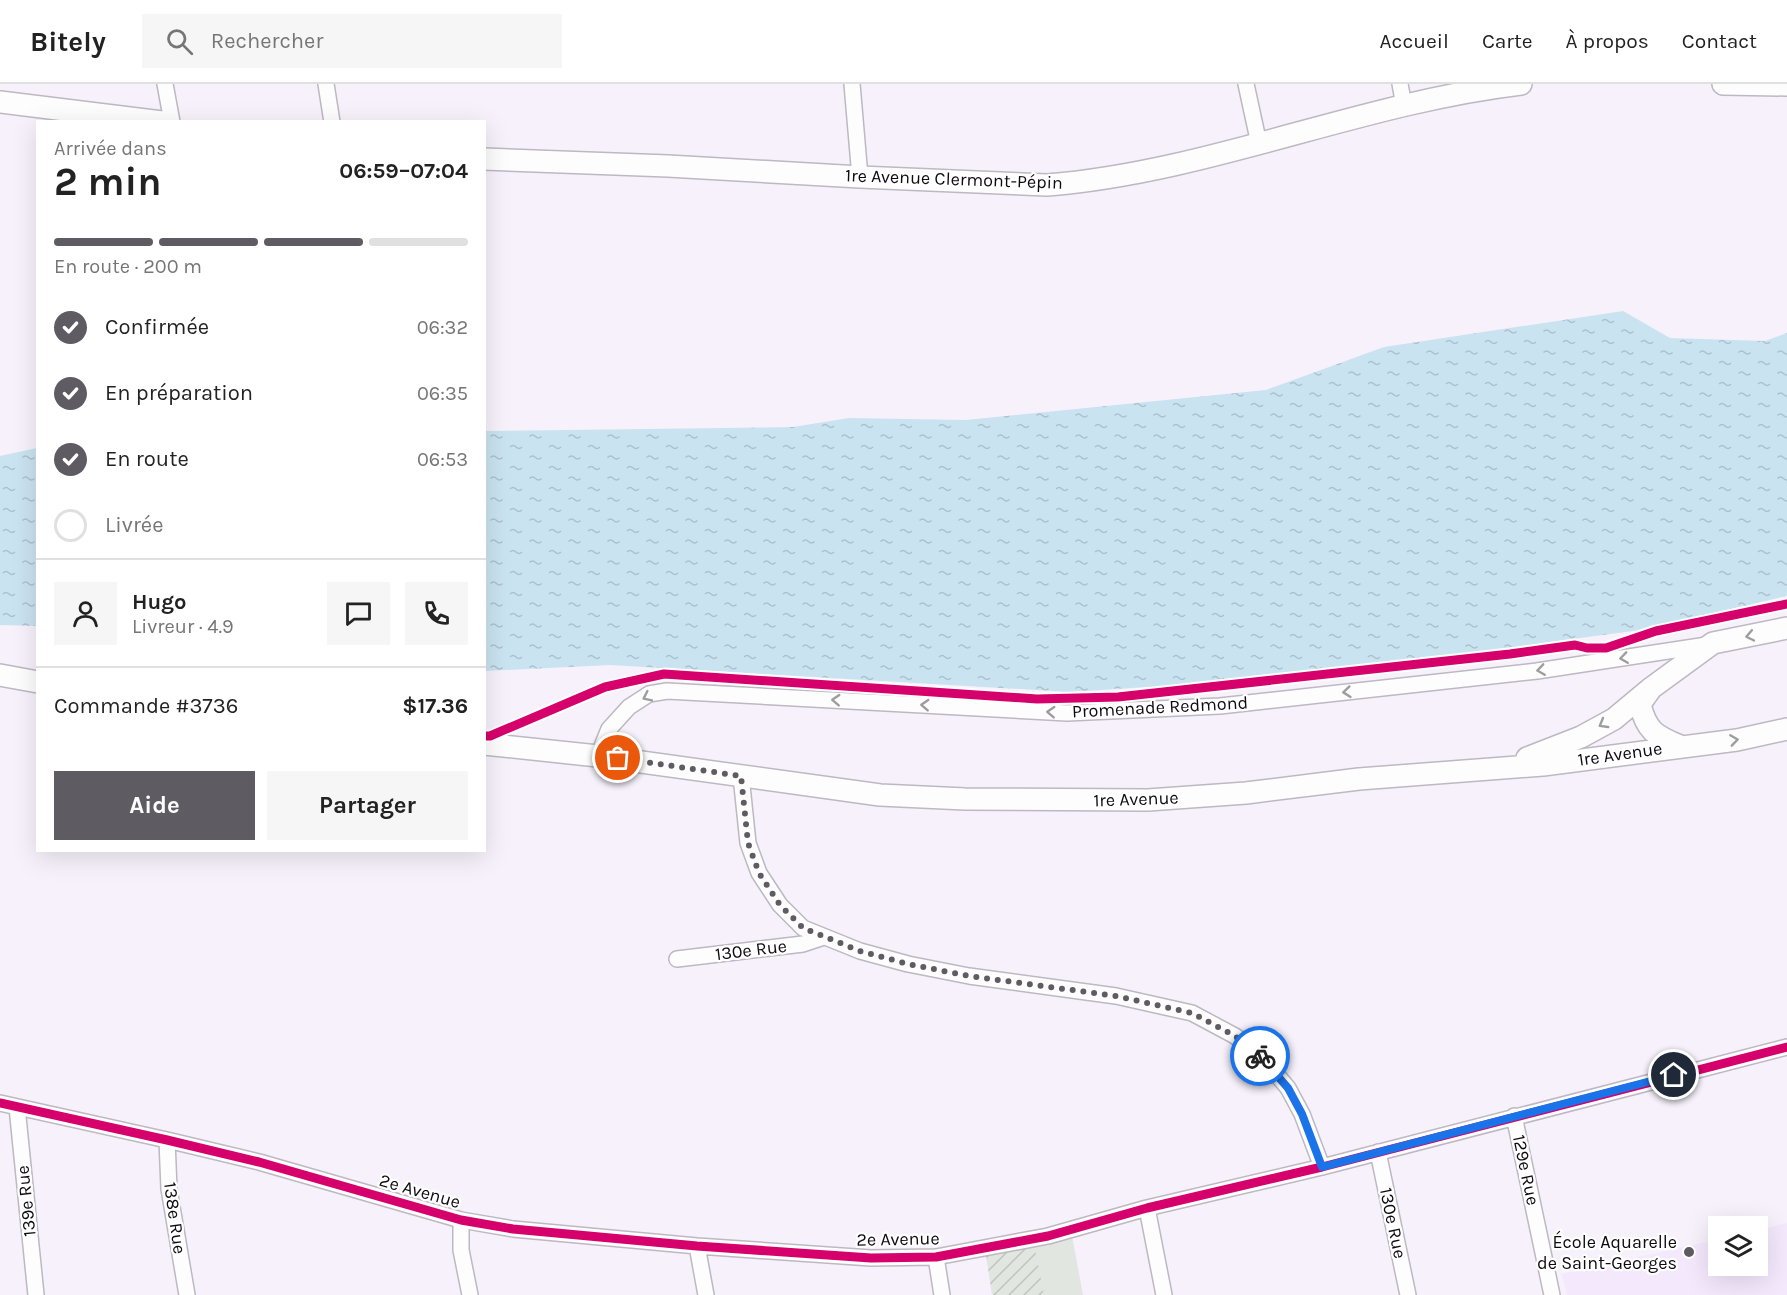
<!DOCTYPE html>
<html lang="fr">
<meta charset="utf-8">
<style>
body{margin:0;font-family:Karla,sans-serif;background:#f6f6f6;color:#222;height:100vh;display:flex;flex-direction:column;font-size:22px;white-space:nowrap}
*{box-sizing:border-box;margin:0}
p{font-size:20px;color:#767676}
.icon{flex:none;width:33px;height:33px;fill:none;stroke:currentColor;stroke-width:2;stroke-linecap:round;stroke-linejoin:round}
.map{position:relative;flex:1;overflow:hidden}
.sheet{position:absolute;left:36px;top:36px;width:450px;height:732px;display:flex;flex-direction:column;background:#fff;border-radius:0px;box-shadow:0 6px 24px #0002}
.sheet>*{flex:none}
.tools{position:absolute;left:1708px;top:1132px;display:grid;gap:12px}
.tools a{display:grid;place-items:center;width:60px;height:60px;border-radius:0px;background:#fff;box-shadow:0 6px 24px #0002;font-size:30px}
.pin{position:absolute;display:grid;place-items:center;width:51px;height:51px;color:#fff;margin:-26px;border:3px solid #fff;border-radius:50%;box-shadow:0 2px 6px #0007}
.courier{position:absolute;display:grid;place-items:center;width:60px;height:60px;margin:-30px;border:4px solid #1a73e8;border-radius:50%;background:#fff;color:#222;box-shadow:0 2px 8px #0007}
.headline em{font-style:normal;font-weight:700}
.headline div{display:flex;flex-direction:column-reverse}
.headline{display:flex;align-items:center;justify-content:space-between;height:102px;padding:0 18px}
h1{font-size:39px;font-weight:700;line-height:45px}
.bar{display:grid;grid-template-columns:repeat(4,1fr);gap:9px 6px;align-content:center;height:72px;padding:0 18px}
.bar i{height:8px;border-radius:4px;background:#e0e0e0}
.bar .on{background:#5f5b63}
.bar p{grid-column:span 4}
.line{display:flex;align-items:center;gap:15px;padding:0 18px;border-top:2px solid #e0e0e0}
.line div{flex:1}
.round{display:grid;place-items:center;flex:none;width:63px;height:63px;border-radius:0px;background:#f6f6f6}
ol{padding:0 18px;list-style:none}
li{display:flex;align-items:center;gap:18px;height:66px}
li p{margin-inline-start:auto}
li .icon{padding:6px;border-radius:50%;background:#5f5b63;color:#fff;stroke-width:4}
li:last-child{color:#767676}
li i{width:33px;height:33px;border:3px solid #e0e0e0;border-radius:50%}
.action{display:flex;gap:12px;margin-top:auto;padding:12px 18px}
.action a{flex:1;height:69px;border-radius:0px;background:#5f5b63;color:#fff;font-size:24px;font-weight:700;line-height:69px;text-align:center}
.action a+a{background:#f6f6f6;color:#222}
header{display:flex;align-items:center;gap:36px;box-sizing:border-box;height:84px;padding:0 30px;background:#fff;border-bottom:2px solid #e0e0e0}
header strong{font-size:28px}
nav{display:flex;gap:33px;margin-inline-start:auto;font-size:21px}
.search{width:420px;height:54px;background:#f6f6f6;display:flex;align-items:center;gap:15px;box-sizing:border-box;padding:0 21px;border-radius:0px;color:#767676;font-size:22px}
.map>svg:first-child{display:block}
.built{fill:#f4e8fd}
.park{fill:#e1e6e0}
.garden{fill:url(#garden-furrows)}
.water{fill:url(#water-ripples)}
.lines{fill:none;stroke-linecap:round;stroke-linejoin:round}
.street-casing{stroke:#bdb8c1;stroke-width:18}
.secondary-casing{stroke:#bdb8c1;stroke-width:24}
.street{stroke:#fefdfe;stroke-width:15}
.secondary{stroke:#fefdfe;stroke-width:21}
.cycleway-casing{stroke:#fff;stroke-width:13}
.cycleway{stroke:#d6006c;stroke-width:9}
.oneway{stroke:#9e9c9f}
.done{stroke:#5f5b63;stroke-width:6;stroke-dasharray:0 10.8}
.route{stroke:#1a73e8;stroke-width:8}
.poi-dot{fill:#5f5b63;stroke:#fff;stroke-width:2}
.labels{text-anchor:middle;stroke-width:4.5;stroke-linejoin:round;paint-order:stroke}
.street-label{font-size:18px;fill:#0e0a11;stroke:#fff}
.poi-label{font-size:18px;fill:#0e0a11;stroke:#fff;text-anchor:end}
</style>
<header>
<strong>Bitely</strong>
<div class="search"><svg class="icon" aria-label="search" viewBox="0 0 24 24"><circle cx="10" cy="10" r="6"/><path d="M15 15l6 6"/></svg>Rechercher</div>
<nav><a>Accueil</a><a>Carte</a><a>À propos</a><a>Contact</a></nav>
</header>
<div class="map">
<svg width="1787" height="1211" viewBox="0 0 1787 1211">
<defs>
<pattern id="garden-furrows" width="10" height="10" patternUnits="userSpaceOnUse" patternTransform="scale(1.5)"><rect width="10" height="10" fill="#e1e6e0"/><path d="M-1 1l2-2M0 10L10 0M9 11l2-2" fill="none" stroke="#c0c4bf"/></pattern>
<pattern id="water-ripples" width="26" height="14" patternUnits="userSpaceOnUse" patternTransform="scale(1.5)"><rect width="26" height="14" fill="#cae3f0"/><path d="M2 4q2-2 4 0t4 0M15 11q2-2 4 0t4 0" fill="none" stroke="#acc1cd"/></pattern>
</defs>
<rect width="100%" height="100%" fill="#f6f1fb"/>
<path class="built" d="M1787,1139V1211H1567L1562,1190L1719,1155V1182H1758V1146Z"/>
<path class="park" d="M1071,1146L1083,1211H992L1013,1160Z"/>
<path class="garden" d="M1033,1155L1044,1211H992L985,1165Z"/>
<path class="water" d="M1623,227L1670,254L1765,257L1787,249V512L1640,546L1271,595L1070,608L610,581L485,587V347L793,343L849,334L966,336L1266,306L1384,263Z
M37,364V542L0,541V372Z"/>
<g class="lines">
<g class="street-casing">
<path id="street" d="M165,0L172,38
M326,0L332,38
M852,0L860,93
M1246,0L1259,60
M1400,0L1404,22
M598,672L609,645L629,623L649,610L667,607L1067,629L1220,622L1537,587L1707,561
M741,692L748,759L759,789L780,821L803,844L860,867L908,880L969,892L1116,912L1192,929L1235,952L1260,971L1288,1004L1302,1030L1322,1083
M677,875L803,860L824,853
M0,1019L167,1056L259,1078L461,1136L513,1145L697,1162L871,1174L936,1173L1048,1152L1147,1124L1322,1083L1787,963
M17,1023L36,1211
M1514,1032L1552,1211
M167,1056L169,1105L187,1211
M1378,1068L1408,1211
M1147,1124L1164,1211
M461,1136V1166L470,1211
M697,1162L706,1211
M936,1173L942,1211"/>
</g>
<g class="secondary-casing">
<path id="secondary" d="M1723,0L1787,1
M0,18L162,38
M484,75L668,82L860,93L1047,101C1209,88 1360,19 1521,0
M0,591L38,598
M1650,606L1640,620C1646,646 1655,652 1680,662
M484,660L598,672L880,711L965,715L1148,716L1246,709L1359,695L1543,681L1737,656L1787,645
M1527,674L1581,653L1614,635L1650,605L1713,559L1787,544"/>
</g>
<use href="#street" class="street"/>
<use href="#secondary" class="secondary"/>
<g class="cycleway-casing">
<path id="cycleway" d="M484,652H490L605,603L664,590L1037,615L1118,613L1510,570L1575,561L1587,564H1606L1656,547L1787,520
M0,1019L167,1056L259,1078L461,1136L513,1145L697,1162L871,1174L936,1173L1048,1152L1147,1124L1322,1083L1787,963"/>
</g>
<use href="#cycleway" class="cycleway"/>
</g>
<defs><path id="oneway-chevron" d="M-2-3.5L2.5 0L-2 3.5" fill="none" stroke-width="1.6" stroke-linecap="round" stroke-linejoin="round" transform="scale(1.5)"/></defs>
<g class="oneway">
<use href="#oneway-chevron" transform="translate(1750 552) rotate(168)"/>
<use href="#oneway-chevron" transform="translate(1624 574) rotate(172)"/>
<use href="#oneway-chevron" transform="translate(1541 586) rotate(172)"/>
<use href="#oneway-chevron" transform="translate(1347 608) rotate(174)"/>
<use href="#oneway-chevron" transform="translate(647 613) rotate(154)"/>
<use href="#oneway-chevron" transform="translate(836 616) rotate(-177)"/>
<use href="#oneway-chevron" transform="translate(925 621) rotate(-177)"/>
<use href="#oneway-chevron" transform="translate(1051 628) rotate(-177)"/>
<use href="#oneway-chevron" transform="translate(1603 640) rotate(150)"/>
<use href="#oneway-chevron" transform="translate(1734 656) rotate(-8)"/>
</g>
<g class="lines">
<path class="done" d="M618,674L741,692L748,759L759,789L780,821L803,844L860,867L908,880L969,892L1116,912L1192,929L1235,952L1260,972"/>
<path class="route" d="M1260,972L1288,1004L1302,1030L1322,1083L1674,991"/>
</g>
<circle class="poi-dot" cx="1689" cy="1168" r="6"/>
<g class="labels">
<g class="street-label">
<text transform="translate(954 95) rotate(2)" y="6">1re Avenue Clermont-Pépin</text>
<text transform="translate(1160 623) rotate(-3)" y="6">Promenade Redmond</text>
<text transform="translate(1620 670) rotate(-8)" y="6">1re Avenue</text>
<text transform="translate(1136 715) rotate(-2)" y="6">1re Avenue</text>
<text transform="translate(751 866) rotate(-7)" y="6">130e Rue</text>
<text transform="translate(1526 1086) rotate(78)" y="6">129e Rue</text>
<text transform="translate(420 1107) rotate(16)" y="6">2e Avenue</text>
<text transform="translate(26 1117) rotate(-96)" y="6">139e Rue</text>
<text transform="translate(175 1134) rotate(82)" y="6">138e Rue</text>
<text transform="translate(1393 1139) rotate(78)" y="6">130e Rue</text>
<text transform="translate(898 1155) rotate(-1)" y="6">2e Avenue</text>
</g>
<g class="poi-label">
<text x="1677" y="1164">École Aquarelle<tspan x="1677" dy="21">de Saint-Georges</tspan></text>
</g>
</g>
</svg>
<div class="tools">
<a><svg class="icon" aria-label="layers" viewBox="0 0 24 24"><path d="M12 4l9 5-9 5-9-5zM3 14l9 5 9-5"/></svg></a>
</div>
<div class="pin" style="left:618px;top:674px;background:#ea580c"><svg class="icon" aria-label="bag" viewBox="0 0 24 24"><path d="M5 8h14l-1 12H6zM9 8a3 3 0 0 1 6 0"/></svg></div>
<div class="pin" style="left:1674px;top:991px;background:#1f2937"><svg class="icon" aria-label="home" viewBox="0 0 24 24"><path d="M3 11l9-7 9 7M6 9v11h12V9"/></svg></div>
<div class="courier" style="left:1260px;top:972px"><svg class="icon" aria-label="bike" viewBox="0 0 24 24"><circle cx="6" cy="16" r="4"/><circle cx="18" cy="16" r="4"/><path d="M6 16l4-8h5l3 8M10 8l3 8H6M13 5h3"/></svg></div>
<section class="sheet">
<div class="headline"><div><h1>2 min</h1><p>Arrivée dans</p></div><em>06:59–07:04</em></div>
<div class="bar"><i class="on"></i><i class="on"></i><i class="on"></i><i></i><p>En route · 200 m</p></div>
<ol>
<li><svg class="icon" aria-label="check" viewBox="0 0 24 24"><path d="M5 12l5 5 9-10"/></svg>Confirmée<p>06:32</p></li>
<li><svg class="icon" aria-label="check" viewBox="0 0 24 24"><path d="M5 12l5 5 9-10"/></svg>En préparation<p>06:35</p></li>
<li><svg class="icon" aria-label="check" viewBox="0 0 24 24"><path d="M5 12l5 5 9-10"/></svg>En route<p>06:53</p></li>
<li><i></i>Livrée</li>
</ol>
<div class="line" style="height:108px"><a class="round"><svg class="icon" aria-label="person" viewBox="0 0 24 24"><circle cx="12" cy="8" r="4"/><path d="M4 21q1-7 8-7t8 7"/></svg></a><div><b>Hugo</b><p>Livreur · 4.9</p></div><a class="round"><svg class="icon" aria-label="chat" viewBox="0 0 24 24"><path d="M4 5h16v11H9l-5 4z"/></svg></a><a class="round"><svg class="icon" aria-label="phone" viewBox="0 0 24 24"><path d="M5 4h4l2 5-3 2q2 4 5 5l2-3 5 2v4C11 20 4 13 5 4z"/></svg></a></div>
<div class="line" style="height:78px"><div>Commande #3736</div><b>$17.36</b></div>
<div class="action"><a>Aide</a><a>Partager</a></div>
</section>
</div>
